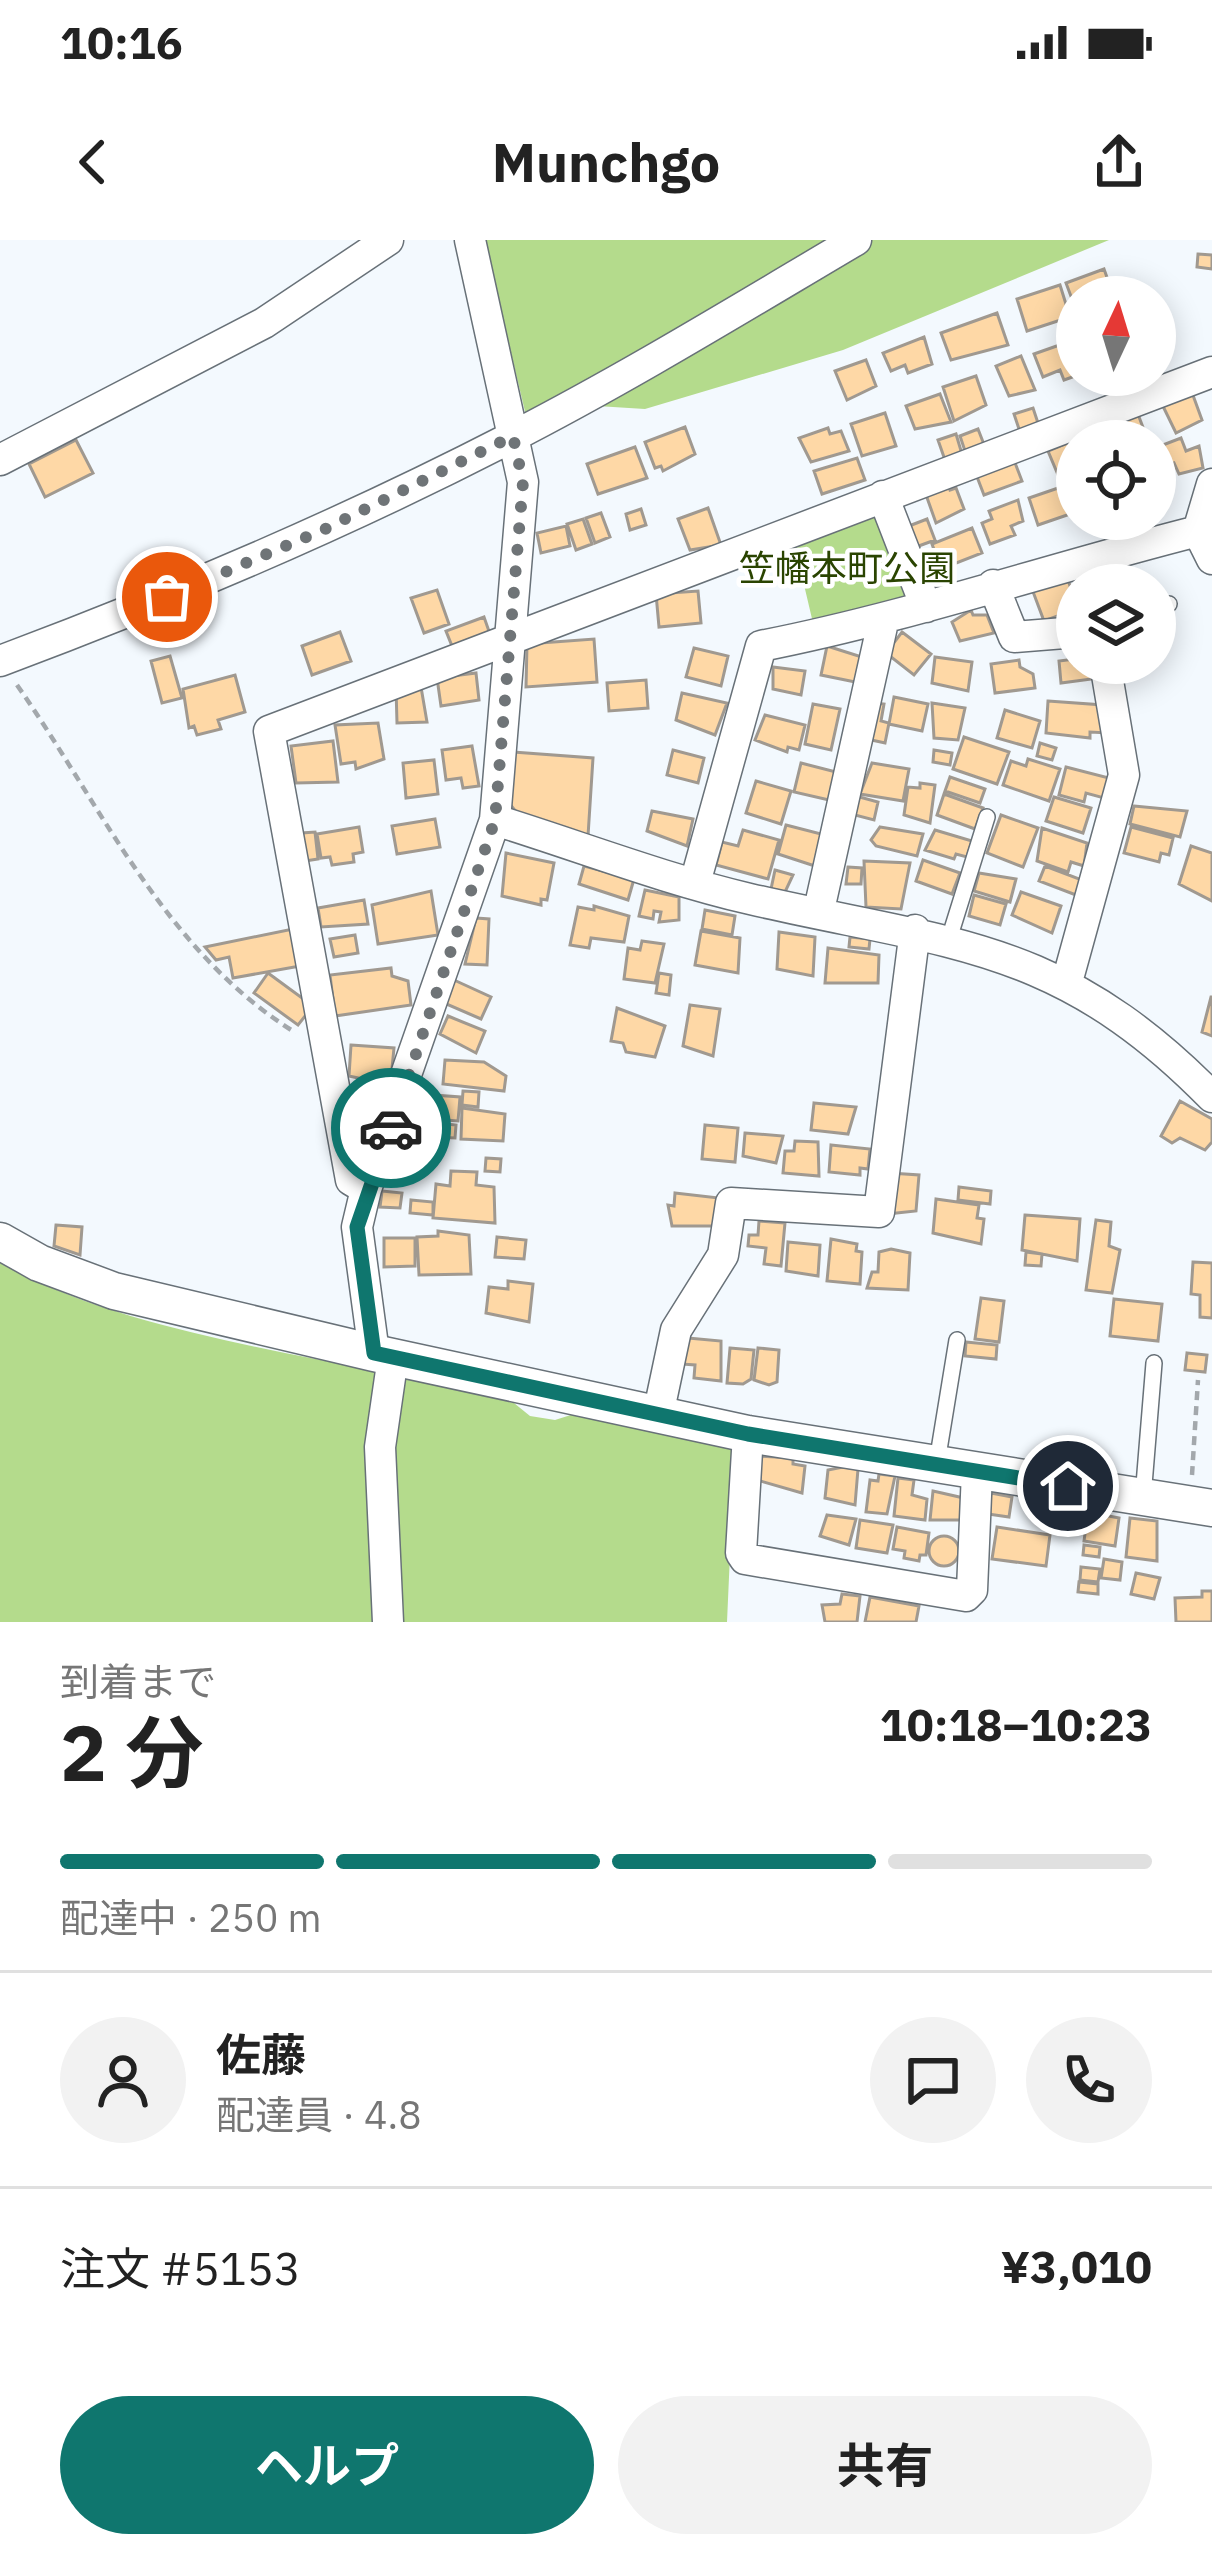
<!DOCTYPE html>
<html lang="ja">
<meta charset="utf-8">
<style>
body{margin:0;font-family:"IBM Plex Sans","Noto Sans JP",sans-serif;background:#f2f2f2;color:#222;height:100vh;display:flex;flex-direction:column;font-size:45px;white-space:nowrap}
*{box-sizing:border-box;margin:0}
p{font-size:39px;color:#767676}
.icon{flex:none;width:66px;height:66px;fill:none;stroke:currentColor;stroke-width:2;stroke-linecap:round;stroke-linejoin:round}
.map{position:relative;height:1382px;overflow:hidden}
.panel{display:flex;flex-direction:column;background:#fff;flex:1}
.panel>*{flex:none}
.needle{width:78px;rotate:4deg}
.tools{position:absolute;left:1056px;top:36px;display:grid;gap:24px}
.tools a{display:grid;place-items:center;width:120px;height:120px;border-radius:50%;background:#fff;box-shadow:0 6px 30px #0003;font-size:60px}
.pin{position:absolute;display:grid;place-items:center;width:102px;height:102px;color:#fff;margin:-51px;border:6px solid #fff;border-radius:50%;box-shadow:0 3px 12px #0007}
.courier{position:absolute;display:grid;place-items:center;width:120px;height:120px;margin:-60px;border:9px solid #0f766e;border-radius:50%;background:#fff;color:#222;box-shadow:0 3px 15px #0007}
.head em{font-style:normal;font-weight:700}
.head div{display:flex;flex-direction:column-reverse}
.head{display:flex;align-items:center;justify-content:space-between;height:204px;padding:0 60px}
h1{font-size:78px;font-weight:700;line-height:90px}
.bar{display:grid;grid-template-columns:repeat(4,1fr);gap:18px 12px;align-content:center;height:144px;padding:0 60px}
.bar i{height:15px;border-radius:9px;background:#e0e0e0}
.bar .active{background:#0f766e}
.bar p{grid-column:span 4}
.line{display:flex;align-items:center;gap:30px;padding:0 60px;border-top:3px solid #e0e0e0}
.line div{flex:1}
.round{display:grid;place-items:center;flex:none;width:126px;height:126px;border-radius:63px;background:#f2f2f2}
.cta{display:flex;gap:24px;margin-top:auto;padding:24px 60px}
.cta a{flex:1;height:138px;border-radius:72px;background:#0f766e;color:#fff;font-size:48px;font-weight:700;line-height:138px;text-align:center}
.cta a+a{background:#f2f2f2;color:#222}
.status{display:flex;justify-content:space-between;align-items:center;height:84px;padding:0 60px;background:#fff;direction:ltr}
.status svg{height:33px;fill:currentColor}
header{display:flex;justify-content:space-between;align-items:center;height:156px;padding:0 60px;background:#fff;font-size:54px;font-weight:700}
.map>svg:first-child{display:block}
.green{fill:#b4db8c}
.building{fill:#fed8a6;stroke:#a09990;stroke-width:3}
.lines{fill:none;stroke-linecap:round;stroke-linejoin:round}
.service-casing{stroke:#687178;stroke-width:18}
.minor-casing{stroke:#687178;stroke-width:33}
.tertiary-casing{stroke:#687178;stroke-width:39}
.path{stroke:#a3a8ac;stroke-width:4.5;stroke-dasharray:9 6;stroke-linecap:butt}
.service{stroke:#fff;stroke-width:15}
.minor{stroke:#fff;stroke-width:30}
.tertiary{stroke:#fff;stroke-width:36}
.done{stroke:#6f7477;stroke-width:12;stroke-dasharray:0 21.6}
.route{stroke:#0f766e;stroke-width:15}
.labels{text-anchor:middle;stroke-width:9;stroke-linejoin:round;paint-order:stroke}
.park-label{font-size:36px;fill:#2a4401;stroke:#fff}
</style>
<div class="status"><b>10:16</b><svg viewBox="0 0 49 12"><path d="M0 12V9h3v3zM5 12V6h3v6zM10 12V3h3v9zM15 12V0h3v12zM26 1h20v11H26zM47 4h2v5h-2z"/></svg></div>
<header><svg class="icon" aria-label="back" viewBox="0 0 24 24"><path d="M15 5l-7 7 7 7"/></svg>Munchgo<svg class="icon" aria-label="share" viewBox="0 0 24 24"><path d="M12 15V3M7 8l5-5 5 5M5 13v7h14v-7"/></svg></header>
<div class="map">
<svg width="1212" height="1382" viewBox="0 0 1212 1382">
<rect width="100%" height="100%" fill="#f3f9fe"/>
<path class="green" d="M484,0H1109L843,110L645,169L597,166L528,184Z
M877,265L908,364L813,383L793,298Z
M0,1023C108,1083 254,1106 375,1131L382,1143L380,1382H0Z
M403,1138L514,1163L530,1176L555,1180L574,1174L735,1202L727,1382H397L389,1205Z"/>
<path class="building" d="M1198,14L1212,15V29L1197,27Z
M1104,29L1114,57H1077L1075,67L1066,43Z
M1060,45L1070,77L1027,91L1017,59Z
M997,73L1008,105L951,120L941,93Z
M924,97L932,124L908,133L905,125L891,131L883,113Z
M1068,102L1078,135L1064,140L1060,130L1043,137L1034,114Z
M1021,116L1035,150L1009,156L996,126Z
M866,120L876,146L847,160L835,131Z
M976,136L986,165L954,181L943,147Z
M1190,147L1202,180L1176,193L1159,158Z
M940,154L951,182L915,189L906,166Z
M1033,168L1039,186L1020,192L1014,174Z
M1136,169L1147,198L1108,201L1101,182Z
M885,173L896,206L862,216L851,184Z
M685,187L695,214L663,231L661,226L655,228L645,202Z
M828,188L830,194L841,191L849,211L811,222L799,198Z
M978,189L985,207L966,214L960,196Z
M956,194L962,214L945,220L938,200Z
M1181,198L1186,211L1199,206L1203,228L1179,234L1174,223L1158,229L1155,208Z
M1077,199V235L1061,242L1048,211Z
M76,200L93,233L45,257L29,224Z
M635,207L647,238L598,254L587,224Z
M1012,215L1022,241L984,255L974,229Z
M857,218L865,240L822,254L814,231Z
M948,244L950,250L956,248L964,269L936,283L925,252Z
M1064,246L1073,273L1038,285L1029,258Z
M1018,260L1023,281L1011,286L1015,295L990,304L982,283L992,279L989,271Z
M708,268L721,305L690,310L678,279Z
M641,269L646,285L630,290L626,274Z
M601,273L610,297L595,303L586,278Z
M583,279L592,304L576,310L567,284Z
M927,279L935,300L916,307L909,286Z
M566,286L570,306L541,313L537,293Z
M972,288L982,313L941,329L932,304Z
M1067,336L1077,369L1044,381L1032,349Z
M437,350L449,384L424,393L411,358Z
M698,351L701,383L659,387L656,354Z
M971,370L973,375H987L994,393L960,401L952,382Z
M484,377L491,397L454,411L446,391Z
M340,392L351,421L312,435L302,406Z
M902,392L931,414L914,435L886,413Z
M594,399L597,442L526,447L527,404Z
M827,406L865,418L860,443L821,435Z
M694,408L728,416L721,446L686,437Z
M1074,413L1077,423H1097L1099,438L1061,443L1059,421L1075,419Z
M170,416L182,458L162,463L151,421Z
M935,417L972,422L968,451L932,443Z
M1019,420L1020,427L1033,434L1035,448L995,453L991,424Z
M773,427L805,431L801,455L773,449Z
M476,433L479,460L441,466L437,438Z
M235,435L245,472L218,480L221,489L197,495L194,486L189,488L183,449Z
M646,440L648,468L609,471L607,443Z
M421,447L427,482L397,483L396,448Z
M682,453L727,463L715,495L676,480Z
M894,457L928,464L922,491L889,484Z
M1048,461L1103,465L1108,493L1090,492V498L1046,493Z
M875,463L884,464L881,481L889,483L885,503L867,499Z
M932,463L965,468L958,500L934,498Z
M813,464L840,469L831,510L805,504Z
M1005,470L1040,481L1032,508L997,498Z
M765,475L805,485L799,510L788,507L787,512L755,500Z
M378,483L384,519L356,529L355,522L341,524L335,485Z
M964,497L1009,512L997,544L953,529Z
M333,501L338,542L296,543L291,506Z
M1040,503L1056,508L1052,520L1037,516Z
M472,506L479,546L463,548L461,538L446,540L442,510Z
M673,510L704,518L698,543L667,535Z
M934,510L952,513L950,525L933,522Z
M513,512L593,518L588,596L517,573L509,563Z
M1028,519L1060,529L1049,561L1003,545L1011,521L1026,526Z
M434,520L438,554L406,558L403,523Z
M801,523L840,533L829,560L794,552Z
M872,523L909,529L903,561L860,554Z
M1066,527L1109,538L1104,558L1086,553L1084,562L1059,555Z
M950,537L985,549L980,563L945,551Z
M756,541L791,551L781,584L746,573Z
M920,543L935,545L930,583L904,575L908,547L920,548Z
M944,554L983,568L975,589L937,575Z
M856,556L878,562L874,580L851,574Z
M1054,557L1091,568L1083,593L1046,581Z
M1134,566L1187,571L1180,597L1130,584Z
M652,571L693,579L687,606L647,591Z
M1001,575L1038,588L1023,627L987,613Z
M435,579L440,607L397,614L392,586Z
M786,585L829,596L821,628L778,614Z
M359,587L363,612L353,614L354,622L332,625L330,617L321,618L317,594Z
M880,587L923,594L917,616L876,606L871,600Z
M1131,587L1173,598L1169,615L1161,613L1159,622L1124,613Z
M1042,588L1087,603L1084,626L1071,622L1068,632L1037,621Z
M743,590L779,600L768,639L716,625L722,602L738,606Z
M935,590L972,601L967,617L956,614L954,619L925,610Z
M315,592L318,619L305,621L302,593Z
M1191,606L1212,613V661L1179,644Z
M506,613L554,623L547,660L541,659V665L502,656Z
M923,620L960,633L952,654L916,641Z
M864,621L910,623L901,669L866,667Z
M584,626L634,639L628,660L579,644Z
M1045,626L1082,640L1076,655L1039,641Z
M848,627L862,628L861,644H846Z
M775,630L793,635L785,652L771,649Z
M979,633L1016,639L1010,662L974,651Z
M645,650L679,657V680L659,682L661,672L654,671L653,679L639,676Z
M431,651L438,695L378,704L372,665Z
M1021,652L1061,666L1052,693L1012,675Z
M974,655L1006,664L1000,685L969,676Z
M364,660L368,684L321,687L318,668Z
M594,666L629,676L624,702L591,698L589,708L570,705L578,667L594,670Z
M705,670L735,676L732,695L702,689Z
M476,678L489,679L487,725L465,724Z
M293,689L300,726L233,738L229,717L216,720L205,707Z
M701,691L740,698L738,733L695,725Z
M779,692L815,697L813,736L777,729Z
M355,695L358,713L334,717L330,699Z
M850,697L870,699L869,709L849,707Z
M642,701L664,704L655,743L624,739L628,708L640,710Z
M828,708L879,715L878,743H825Z
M391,728L392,736L408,741L411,765L335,776L330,735Z
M268,733L313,766L298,785L254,753Z
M659,733L671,735L669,755L656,753Z
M454,740L491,757L481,779L444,763Z
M1211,757H1212V796L1202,792Z
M690,765L720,769L713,816L683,806Z
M617,768L665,786L655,817L626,812L623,803L611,801Z
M448,776L485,791L476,813L440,794Z
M351,805L394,808L391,839L381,838V843L349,836Z
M445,820L484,822L506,836L504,851L443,844Z
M463,851L479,852L478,867L462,865Z
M420,854L460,857L458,881L418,878Z
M1180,861L1212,879V902L1205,910L1180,898L1172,903L1161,896Z
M814,863L856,867L848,894L811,890Z
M462,868L505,874L503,901L461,899Z
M437,883L456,885L455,898L436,897Z
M705,885L738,888L735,922L702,919Z
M745,893L783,896L776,923L743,916Z
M795,901L818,902L819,936L783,933L785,911H794Z
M831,905L870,909L868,929L860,928V935L829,932Z
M486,918L501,919L500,932L485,931Z
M451,931L477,932L476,945L494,947L495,983L433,978L436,944L450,946Z
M890,933L919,935L916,971L887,974Z
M959,947L991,951L990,964L958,960Z
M382,951L402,953L400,968L380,967Z
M675,953L719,958L717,986H672L668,965L674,966Z
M936,959L979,965L977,978L984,979L981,1004L933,993Z
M411,960L433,962V975L410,973Z
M1025,975L1080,979L1077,1021L1022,1010Z
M1096,980L1111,982L1109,1006L1120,1010L1112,1053L1086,1050Z
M759,981L785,983L781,1026L764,1024L766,1008L748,1006L749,995H758Z
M56,985L82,987L80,1015L54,1006Z
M438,991L469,995L471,1034L419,1035L417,997L438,996Z
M497,997L526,1000L524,1019L495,1017Z
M384,998H415V1026L384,1027Z
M831,999L857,1004L856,1011L862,1012L860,1044L827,1041Z
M788,1002L820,1005L818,1036L786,1031Z
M891,1009L910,1013L908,1050L867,1048L872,1032H878L879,1012Z
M1026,1012L1042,1014L1041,1026L1025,1025Z
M1193,1022L1212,1023V1078L1200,1077V1055L1191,1054Z
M508,1041L533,1044L529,1082L486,1073L489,1047L508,1049Z
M981,1058L1004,1061L999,1102L975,1099Z
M1114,1059L1162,1064L1158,1101L1110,1096Z
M688,1098L721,1101V1141L694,1138L695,1125L681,1124Z
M966,1102L997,1105L996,1119L965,1116Z
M730,1108L754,1110L751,1139L743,1144L727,1143Z
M758,1108L779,1110L777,1142L769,1145L754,1140Z
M1187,1113L1207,1115L1205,1132L1185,1130Z
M759,1216L793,1218V1224L805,1226L802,1253L757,1240Z
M843,1227L858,1229L855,1265L825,1258L828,1230Z
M879,1234L895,1236L887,1274L866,1272L870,1240L878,1241Z
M898,1238L914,1240L912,1255L927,1259L925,1280L894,1276Z
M933,1251L968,1259L965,1280H930Z
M991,1253L1012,1257L1009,1277L988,1274Z
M1037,1261L1071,1265L1068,1289L1042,1286L1043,1278L1036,1277Z
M1088,1272L1119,1278L1115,1306L1084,1301Z
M827,1275L856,1279L849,1305L820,1296Z
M1130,1278L1157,1281V1321L1126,1317Z
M860,1280L893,1285L887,1313L856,1308Z
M897,1287L929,1293L926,1315H920L919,1321L904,1318L905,1311L893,1309Z
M997,1287L1050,1295L1046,1326L992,1319Z
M929 1311a15 15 0 1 1 30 0a15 15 0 1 1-30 0Z
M1084,1305L1100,1307L1099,1317L1083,1315Z
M1104,1319L1122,1322L1120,1340L1101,1338Z
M1081,1327L1100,1329L1098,1342L1080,1340Z
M1136,1333L1160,1338L1154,1359L1131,1354Z
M1079,1342L1098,1344V1354L1078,1352Z
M1202,1351H1212V1382H1176L1175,1358L1202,1357Z
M842,1354L860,1356L857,1382H825L822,1365L840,1364Z
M870,1357L919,1366L916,1382H865Z"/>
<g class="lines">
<g class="service-casing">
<path id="service" d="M1155,365L1169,364
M949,699L987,577
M937,1222L957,1100
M1143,1257L1154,1123"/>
</g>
<g class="minor-casing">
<path id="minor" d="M0,220L264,83L388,0
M1212,244L1198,291L1212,319
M883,256L926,367
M993,345L1014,397L1077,392
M0,421C174,356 343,284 508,199C627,138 741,68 856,0
M495,580C579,606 664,639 750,659C948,705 1058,700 1212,857
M695,643L761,406C909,377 1051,328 1198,291
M819,670L883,382
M1067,742L1124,535L1105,423
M366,949L495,580L523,242L470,0
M374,1113L357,987L366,949L351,940L269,491L1212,132
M658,1175L676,1090L723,1015L731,963L879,972L915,690
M748,1194L741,1313L745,1319L966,1356L972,1350L977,1232
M388,1382L380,1207L393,1117"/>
</g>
<g class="tertiary-casing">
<path id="tertiary" d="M0,1001L39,1023L114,1051L374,1113L748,1194L1212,1268"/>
</g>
<path class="path" d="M17,445C103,568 165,712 296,793
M1192,1235L1198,1140"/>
<use href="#service" class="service"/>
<use href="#minor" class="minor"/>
<use href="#tertiary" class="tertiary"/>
</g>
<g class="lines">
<path class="done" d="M167,357L325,289L513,196L523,242L495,580L391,888"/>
<path class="route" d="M391,888L357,987L374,1113L748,1194L1068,1246"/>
</g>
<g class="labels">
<g class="park-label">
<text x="847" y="341">笠幡本町公園</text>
</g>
</g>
</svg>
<div class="tools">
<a><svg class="needle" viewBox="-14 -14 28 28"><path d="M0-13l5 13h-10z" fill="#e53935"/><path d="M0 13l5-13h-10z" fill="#767676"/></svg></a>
<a><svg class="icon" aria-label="locate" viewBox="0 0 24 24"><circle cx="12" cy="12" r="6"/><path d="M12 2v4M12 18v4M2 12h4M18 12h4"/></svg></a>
<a><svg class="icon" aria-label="layers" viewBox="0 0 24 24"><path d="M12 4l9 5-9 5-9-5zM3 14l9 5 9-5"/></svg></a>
</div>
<div class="pin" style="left:167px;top:357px;background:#ea580c"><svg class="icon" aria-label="bag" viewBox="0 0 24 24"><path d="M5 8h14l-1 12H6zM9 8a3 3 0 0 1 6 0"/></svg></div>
<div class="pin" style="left:1068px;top:1246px;background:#1f2937"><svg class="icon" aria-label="home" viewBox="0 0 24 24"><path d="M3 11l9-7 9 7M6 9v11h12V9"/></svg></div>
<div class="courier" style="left:391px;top:888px"><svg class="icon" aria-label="car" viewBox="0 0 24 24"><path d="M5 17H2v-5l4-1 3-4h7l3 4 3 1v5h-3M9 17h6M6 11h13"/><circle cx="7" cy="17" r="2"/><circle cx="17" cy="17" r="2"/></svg></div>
</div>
<section class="panel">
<div class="head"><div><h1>2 分</h1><p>到着まで</p></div><em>10:18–10:23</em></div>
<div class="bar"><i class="active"></i><i class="active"></i><i class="active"></i><i></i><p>配達中 · 250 m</p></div>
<div class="line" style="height:216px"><a class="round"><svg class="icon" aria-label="person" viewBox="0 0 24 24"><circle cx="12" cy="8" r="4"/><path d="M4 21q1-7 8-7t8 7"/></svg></a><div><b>佐藤</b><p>配達員 · 4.8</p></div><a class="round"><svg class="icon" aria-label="chat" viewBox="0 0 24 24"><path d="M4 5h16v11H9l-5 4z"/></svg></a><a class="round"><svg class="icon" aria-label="phone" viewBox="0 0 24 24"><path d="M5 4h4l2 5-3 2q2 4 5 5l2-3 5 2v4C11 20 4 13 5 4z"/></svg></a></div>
<div class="line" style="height:156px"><div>注文 #5153</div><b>¥3,010</b></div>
<div class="cta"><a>ヘルプ</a><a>共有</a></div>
</section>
